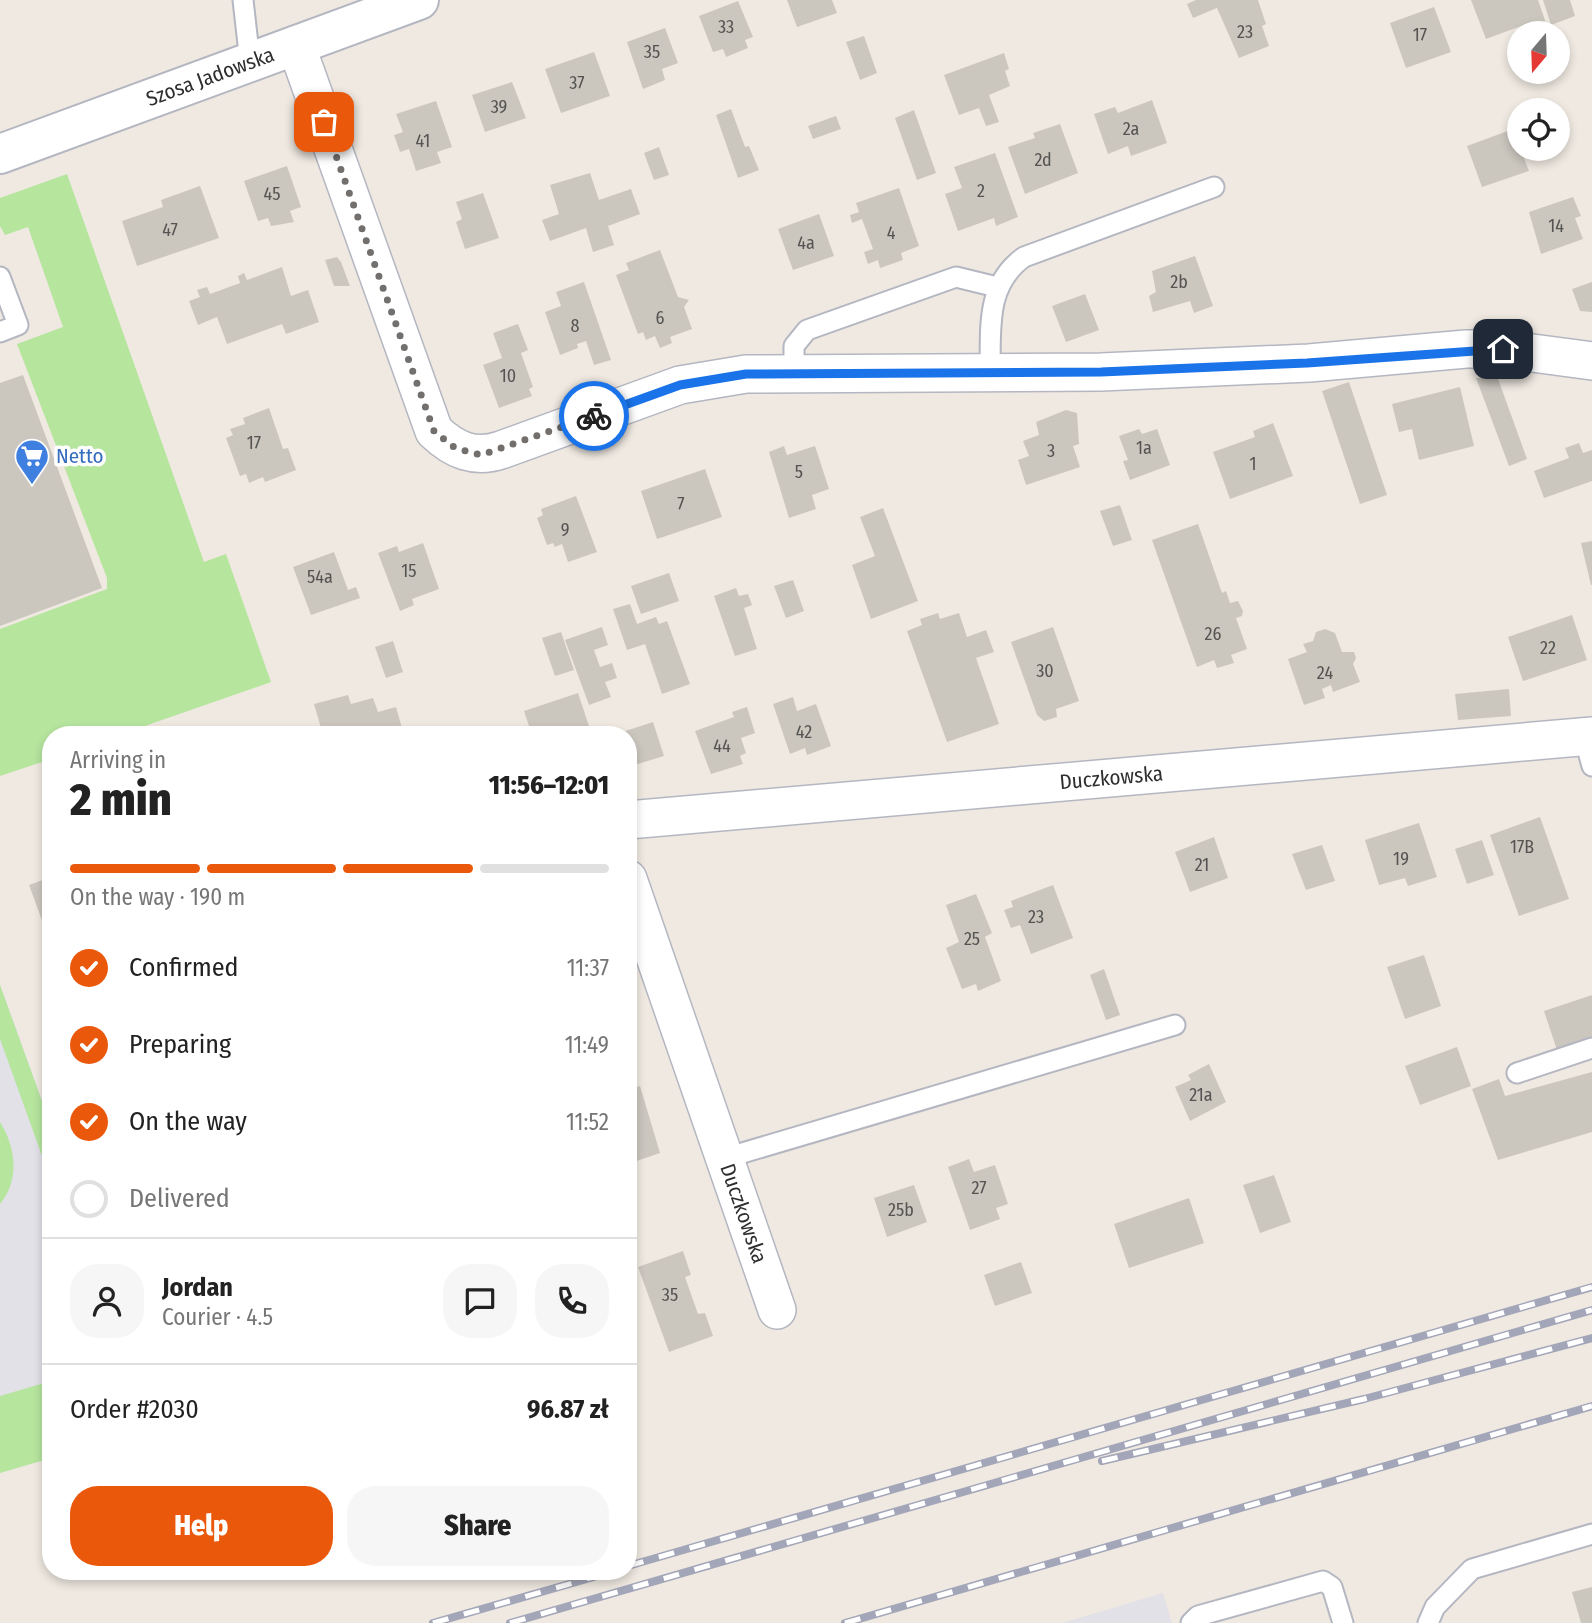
<!DOCTYPE html>
<meta charset="utf-8">
<style>
body{margin:0;font-family:"Fira Sans Condensed",sans-serif;background:#f6f6f6;color:#222;height:100vh;display:flex;flex-direction:column;font-size:26px;white-space:nowrap}
*{box-sizing:border-box;margin:0}
p{font-size:23px;color:#767676}
.icon{flex:none;width:38px;height:38px;fill:none;stroke:currentColor;stroke-width:2;stroke-linecap:round;stroke-linejoin:round}
.map{position:relative;flex:1;overflow:hidden}
.sheet{position:absolute;left:42px;top:726px;width:595px;height:854px;display:flex;flex-direction:column;background:#fff;border-radius:28px;box-shadow:0 4px 10px #0003}
.sheet>*{flex:none}
.needle{width:46px;rotate:199deg}
.tools{position:absolute;left:1507px;top:21px;display:grid;gap:14px}
.tools a{display:grid;place-items:center;width:63px;height:63px;border-radius:50%;background:#fff;box-shadow:0 4px 10px #0003;font-size:35px}
.pin{position:absolute;display:grid;place-items:center;width:60px;height:60px;color:#fff;margin:-30px;border-radius:14px;box-shadow:0 4px 10px #0006}
.courier{position:absolute;display:grid;place-items:center;width:70px;height:70px;margin:-35px;border:5px solid #1a73e8;border-radius:50%;background:#fff;color:#222;box-shadow:0 2px 9px #0007}
.overview em{font-style:normal;font-weight:800}
.overview div{display:flex;flex-direction:column-reverse}
.overview{display:flex;align-items:center;justify-content:space-between;height:119px;padding:0 28px}
h1{font-size:46px;font-weight:800;line-height:52px}
.bar{display:grid;grid-template-columns:repeat(4,1fr);gap:10px 7px;align-content:center;height:84px;padding:0 28px}
.bar i{height:9px;border-radius:5px;background:#e0e0e0}
.bar .selected{background:#ea580c}
.bar p{grid-column:span 4}
.line{display:flex;align-items:center;gap:18px;padding:0 28px;border-top:2px solid #e0e0e0}
.line div{flex:1}
.round{display:grid;place-items:center;flex:none;width:74px;height:74px;border-radius:28px;background:#f6f6f6}
ol{padding:0 28px;list-style:none}
li{display:flex;align-items:center;gap:21px;height:77px}
li p{margin-inline-start:auto}
li .icon{padding:7px;border-radius:50%;background:#ea580c;color:#fff;stroke-width:4}
li:last-child{color:#767676}
li i{width:38px;height:38px;border:4px solid #e0e0e0;border-radius:50%}
.action{display:flex;gap:14px;margin-top:auto;padding:14px 28px}
.action a{flex:1;height:80px;border-radius:28px;background:#ea580c;color:#fff;font-size:28px;font-weight:800;line-height:80px;text-align:center}
.action a+a{background:#f6f6f6;color:#222}
.map>svg:first-child{display:block}
.industrial{fill:#e3e1e8}
.green{fill:#b6e59e}
.building{fill:#cbc7bf}
.lines{fill:none;stroke-linecap:round;stroke-linejoin:round}
.service-casing{stroke:#b4b7c1;stroke-width:23}
.minor-casing{stroke:#b4b7c1;stroke-width:40}
.secondary-casing{stroke:#b4b7c1;stroke-width:42}
.service{stroke:#fff;stroke-width:19}
.minor{stroke:#fff;stroke-width:37}
.secondary{stroke:#fff;stroke-width:38}
.rail-casing{stroke:#a3a6b8;stroke-width:8}
.rail{stroke:#fff;stroke-width:5;stroke-dasharray:16;stroke-linecap:butt}
.done{stroke:#726f6d;stroke-width:7;stroke-dasharray:0 12.6}
.route{stroke:#1a73e8;stroke-width:9}
.labels{text-anchor:middle;stroke-width:7;stroke-linejoin:round;paint-order:stroke}
.number-label{font-size:18px;fill:#555452}
.street-label{font-size:21px;fill:#2e2e2e;stroke:#fff}
.shop-label{font-size:21px;fill:#366cbe;stroke:#fff;text-anchor:start}
</style>
<div class="map">
<svg width="1592" height="1623" viewBox="0 0 1592 1623">
<rect width="100%" height="100%" fill="#efe9e1"/>
<path class="industrial" d="M0,984L51,1125V1458L0,1473Z
M1163,1593L1172,1623H1062Z"/>
<path class="green" d="M67,174L204,562L226,554L271,682L119,735H51V759L0,776V629L107,589V578L17,344L63,327L28,227L5,235L0,226V198Z
M0,985L51,1126V1181L0,1039Z
M0,1122C16,1147 20,1180 0,1204Z
M51,1381V1458L0,1473V1396Z"/>
<path class="building" d="M787,0H832L837,13L797,27Z
M1196,0H1258L1266,24L1262,26L1269,46L1239,58L1217,8L1193,18L1187,4Z
M1471,0H1538L1546,23L1523,31L1521,26L1486,39Z
M1543,0H1570L1575,16L1551,25Z
M738,1L753,37L745,40L748,48L726,57L723,49L713,52L699,16Z
M1434,7L1451,52L1406,68L1390,23Z
M665,28L678,63L662,69L665,80L643,89L627,42Z
M864,36L877,73L860,80L846,42Z
M594,52L610,96L561,113L545,69Z
M1004,53L1009,69L1005,71L1010,86L989,95L999,122L986,126L979,108L959,115L944,75Z
M512,82L526,118L485,132L472,95Z
M1152,100L1167,143L1131,156L1128,146L1108,154L1094,114L1115,107L1118,113Z
M436,101L452,147L437,152L441,163L416,171L409,149L400,152L394,135L403,132L396,114Z
M731,109L745,147L749,146L759,170L738,178L716,115Z
M914,110L936,173L917,180L895,118Z
M836,116L841,129L813,139L808,126Z
M1060,124L1078,173L1025,194L1008,147L1035,138L1033,133Z
M1513,129L1529,171L1482,187L1467,146Z
M659,147L669,175L654,180L644,153Z
M995,153L1018,217L996,226L994,218L958,231L945,194L962,188L954,167Z
M287,166L301,207L290,211L294,222L271,226L268,218L258,221L244,181Z
M590,173L599,200L631,189L640,214L608,226L614,245L593,252L586,228L550,241L542,220L559,214L550,185Z
M200,186L219,238L137,266L122,221L163,207L161,200Z
M899,188L919,246L901,253L903,260L880,268L878,260L868,264L864,252L873,249L862,219L852,223L850,215L859,212L856,203Z
M483,193L499,238L465,249L456,222L462,219L456,202Z
M1573,197L1581,216L1575,218L1583,239L1541,254L1529,212Z
M819,214L834,256L793,270L778,229Z
M660,250L678,297L689,300L684,307L692,329L670,337L672,343L660,348L655,336L646,340L643,332L638,334L616,275L629,270L626,263Z
M1195,256L1213,306L1194,313L1190,301L1153,312L1149,296L1156,292L1152,271Z
M337,257L341,262L350,286H334L325,260Z
M282,267L291,296L308,290L319,322L286,334L282,324L227,344L217,317L198,325L189,301L200,297L197,290L207,287L210,294L240,283L238,276L244,273L247,280Z
M584,282L611,360L594,365L586,341L577,344L578,348L560,355L545,312L561,306L556,292Z
M1592,282V312L1580,311L1572,289Z
M1085,294L1099,330L1066,342L1052,306Z
M518,324L528,350L521,353L533,387L529,389L532,396L499,408L483,365L502,358L493,333Z
M23,375L102,588L0,626V383Z
M1497,376L1527,459L1509,466L1476,378Z
M1349,382L1387,495L1360,504L1322,391Z
M1460,387L1474,446L1419,460L1412,429L1399,432L1392,404Z
M269,408L283,449L288,448L296,470L265,482L263,477L249,483L246,474L240,476L226,438L233,435L230,429L245,424L243,418Z
M1066,410L1077,413L1079,444L1073,446L1080,467L1026,485L1018,460L1029,456L1023,441L1039,435L1036,422Z
M1273,423L1293,476L1230,499L1213,452L1255,437L1253,431Z
M1139,429L1142,434L1157,429L1170,465L1130,480L1123,461L1128,460L1119,436Z
M1579,443L1583,453L1592,450V481L1544,498L1534,471L1569,458L1565,448Z
M784,446L787,455L815,446L829,489L812,495L816,509L789,518L769,452Z
M705,469L722,517L657,539L641,491Z
M576,496L597,552L568,562L562,544L555,547L553,543L547,545L537,518L543,515L541,509Z
M1120,505L1132,540L1113,546L1100,511Z
M883,508L918,601L871,619L852,565L875,556L860,517Z
M1198,524L1222,593L1226,591L1230,603L1238,601L1243,611L1242,616L1236,618L1247,649L1231,655L1234,663L1217,668L1214,660L1197,667L1152,540Z
M1592,541V585H1591L1581,543Z
M423,543L439,589L412,599L414,605L400,611L378,553L397,546L399,552Z
M334,552L348,590L356,587L360,598L311,615L293,567Z
M669,573L679,601L641,614L631,586Z
M793,580L804,611L786,618L774,586Z
M736,588L739,596L748,594L752,605L744,608L757,649L735,656L714,596Z
M630,604L637,624L656,617L659,624L667,621L690,684L662,694L645,644L627,650L613,609Z
M938,613L940,619L959,613L967,637L986,630L994,652L976,658L999,724L947,742L907,631L922,625L920,619Z
M1572,615L1587,660L1523,681L1508,637Z
M602,627L608,645L594,650L600,667L612,663L617,678L605,682L611,697L589,705L565,640Z
M1053,627L1079,701L1056,709L1057,717L1044,721L1037,715L1011,642Z
M1325,629L1335,633L1342,652H1354L1356,658L1353,664L1360,682L1333,692L1331,685L1322,689L1325,698L1304,705L1288,659L1307,652L1303,644L1313,641L1316,632Z
M561,632L574,670L555,676L542,638Z
M393,641L403,672L386,678L375,647Z
M1509,689L1511,716L1458,720L1455,694Z
M578,693L592,735H532L524,711Z
M348,695L351,704L373,698L378,712L396,707L404,735H323L314,704Z
M793,697L797,711L816,704L831,746L807,755L805,748L790,754L773,704Z
M747,707L755,733L741,738L746,753L740,756L743,764L711,774L695,731L734,717L732,712Z
M653,722L664,756L628,767V735L616,734Z
M1540,817L1569,899L1519,916L1490,835Z
M1419,823L1437,877L1408,886L1405,878L1379,885L1365,840Z
M1214,837L1228,878L1190,892L1175,852Z
M1482,840L1494,875L1467,884L1455,849Z
M1322,845L1335,881L1306,890L1292,854Z
M51,877V920L43,923L29,885Z
M1053,885L1073,938L1031,954L1020,925L1011,928L1004,910L1013,907L1011,901Z
M976,894L992,933L985,937L1001,981L978,991L976,984L962,989L946,948L959,942L946,905Z
M1424,955L1441,1006L1405,1019L1387,967Z
M1104,969L1120,1015L1106,1020L1090,975Z
M1592,995V1039L1557,1050L1544,1011Z
M1457,1047L1471,1086L1420,1105L1405,1066Z
M1209,1064L1226,1102L1190,1121L1175,1087L1191,1080L1188,1075Z
M1592,1072V1132L1498,1160L1472,1089L1499,1079L1505,1096Z
M640,1086L660,1153L628,1164V1090Z
M969,1159L974,1172L995,1165L1008,1204L996,1208L1000,1219L970,1230L948,1167Z
M1274,1175L1291,1222L1260,1233L1243,1185Z
M914,1185L927,1222L887,1237L874,1198Z
M1189,1198L1204,1243L1129,1268L1114,1224Z
M683,1251L691,1275L685,1277L698,1314L705,1313L713,1336L669,1352L638,1267Z
M1021,1262L1032,1293L995,1306L984,1275Z
M1592,1587V1623H1581L1572,1592Z"/>
<g class="lines">
<g class="service-casing">
<path id="service" d="M243,0L250,62
M0,277L18,325L0,332
M794,371V346L807,330L956,277L997,287
M990,372C991,329 985,285 1024,257L1214,187
M1584,737L1592,766
M1517,1073L1592,1048
M722,1159L1175,1025
M1191,1623L1198,1616L1323,1581L1332,1587L1343,1623
M1428,1623L1435,1607L1472,1569L1592,1534"/>
</g>
<g class="minor-casing">
<g id="minor">
<path d="M296,45L434,431C454,450 474,459 501,450L680,385L746,374L1101,372L1309,363L1466,349H1503L1592,361"/>
<path id="s1" d="M628,820L1592,736"/>
<path id="s2" d="M628,879L777,1310"/>
</g>
</g>
<g class="secondary-casing">
<g id="secondary">
<path id="s3" d="M0,154L419,0"/>
</g>
</g>
<use href="#service" class="service"/>
<use href="#minor" class="minor"/>
<use href="#secondary" class="secondary"/>
<g class="rail-casing">
<path id="rail" d="M1102,1461L1364,1399L1592,1338
M628,1566L1592,1287
M433,1623L611,1572
M510,1623L1592,1310
M845,1623L1592,1406"/>
</g>
<use href="#rail" class="rail"/>
</g>
<g class="lines">
<path class="done" d="M324,122L434,431L455,448L481,455L594,416"/>
<path class="route" d="M594,416L680,385L746,374L1101,372L1307,363L1503,349"/>
</g>
<defs>
<g id="supermarket-pin" transform="scale(1.75)"><path d="M0 17L-7.5 6A9.5 9.5 0 1 1 7.5 6Z" fill="#3f7fe0" stroke="#fff"/><path d="M-6-5.5h2.5l.6 2H6L4.5 2H-2.5L-4.4-4H-6ZM-1.5 3.2a1.3 1.3 0 1 0 .1 0ZM3 3.2a1.3 1.3 0 1 0 .1 0Z" fill="#fff"/></g>
</defs>
<g fill-rule="evenodd">
<use href="#supermarket-pin" x="32" y="456"/>
</g>
<g class="labels">
<g class="number-label">
<text x="726" y="33">33</text>
<text x="1245" y="38">23</text>
<text x="1420" y="41">17</text>
<text x="652" y="58">35</text>
<text x="577" y="89">37</text>
<text x="499" y="113">39</text>
<text x="1131" y="135">2a</text>
<text x="423" y="147">41</text>
<text x="1043" y="166">2d</text>
<text x="981" y="197">2</text>
<text x="272" y="200">45</text>
<text x="1556" y="232">14</text>
<text x="170" y="236">47</text>
<text x="891" y="239">4</text>
<text x="806" y="249">4a</text>
<text x="1179" y="288">2b</text>
<text x="660" y="324">6</text>
<text x="575" y="332">8</text>
<text x="508" y="382">10</text>
<text x="254" y="449">17</text>
<text x="1144" y="454">1a</text>
<text x="1051" y="457">3</text>
<text x="1253" y="470">1</text>
<text x="799" y="478">5</text>
<text x="681" y="510">7</text>
<text x="565" y="536">9</text>
<text x="409" y="577">15</text>
<text x="320" y="583">54a</text>
<text x="1213" y="640">26</text>
<text x="1548" y="654">22</text>
<text x="1045" y="677">30</text>
<text x="1325" y="679">24</text>
<text x="804" y="738">42</text>
<text x="722" y="752">44</text>
<text x="1522" y="853">17B</text>
<text x="1401" y="865">19</text>
<text x="1202" y="871">21</text>
<text x="1036" y="923">23</text>
<text x="972" y="945">25</text>
<text x="1201" y="1101">21a</text>
<text x="979" y="1194">27</text>
<text x="901" y="1216">25b</text>
<text x="670" y="1301">35</text>
</g>
<g class="street-label">
<text dy="7" stroke="none"><textPath href="#s3" startOffset="224">Szosa Jadowska</textPath></text>
<text dy="7" stroke="none"><textPath href="#s1" startOffset="485">Duczkowska</textPath></text>
<text dy="7" stroke="none"><textPath href="#s2" startOffset="354">Duczkowska</textPath></text>
</g>
<g class="shop-label">
<text x="56" y="463">Netto</text>
</g>
</g>
</svg>
<div class="tools">
<a><svg class="needle" viewBox="-14 -14 28 28"><path d="M0-13l5 13h-10z" fill="#e53935"/><path d="M0 13l5-13h-10z" fill="#767676"/></svg></a>
<a><svg class="icon" aria-label="locate" viewBox="0 0 24 24"><circle cx="12" cy="12" r="6"/><path d="M12 2v4M12 18v4M2 12h4M18 12h4"/></svg></a>
</div>
<div class="pin" style="left:324px;top:122px;background:#ea580c"><svg class="icon" aria-label="bag" viewBox="0 0 24 24"><path d="M5 8h14l-1 12H6zM9 8a3 3 0 0 1 6 0"/></svg></div>
<div class="pin" style="left:1503px;top:349px;background:#1f2937"><svg class="icon" aria-label="home" viewBox="0 0 24 24"><path d="M3 11l9-7 9 7M6 9v11h12V9"/></svg></div>
<div class="courier" style="left:594px;top:416px"><svg class="icon" aria-label="bike" viewBox="0 0 24 24"><circle cx="6" cy="16" r="4"/><circle cx="18" cy="16" r="4"/><path d="M6 16l4-8h5l3 8M10 8l3 8H6M13 5h3"/></svg></div>
<section class="sheet">
<div class="overview"><div><h1>2 min</h1><p>Arriving in</p></div><em>11:56–12:01</em></div>
<div class="bar"><i class="selected"></i><i class="selected"></i><i class="selected"></i><i></i><p>On the way · 190 m</p></div>
<ol>
<li><svg class="icon" aria-label="check" viewBox="0 0 24 24"><path d="M5 12l5 5 9-10"/></svg>Confirmed<p>11:37</p></li>
<li><svg class="icon" aria-label="check" viewBox="0 0 24 24"><path d="M5 12l5 5 9-10"/></svg>Preparing<p>11:49</p></li>
<li><svg class="icon" aria-label="check" viewBox="0 0 24 24"><path d="M5 12l5 5 9-10"/></svg>On the way<p>11:52</p></li>
<li><i></i>Delivered</li>
</ol>
<div class="line" style="height:126px"><a class="round"><svg class="icon" aria-label="person" viewBox="0 0 24 24"><circle cx="12" cy="8" r="4"/><path d="M4 21q1-7 8-7t8 7"/></svg></a><div><b>Jordan</b><p>Courier · 4.5</p></div><a class="round"><svg class="icon" aria-label="chat" viewBox="0 0 24 24"><path d="M4 5h16v11H9l-5 4z"/></svg></a><a class="round"><svg class="icon" aria-label="phone" viewBox="0 0 24 24"><path d="M5 4h4l2 5-3 2q2 4 5 5l2-3 5 2v4C11 20 4 13 5 4z"/></svg></a></div>
<div class="line" style="height:91px"><div>Order #2030</div><b>96.87 zł</b></div>
<div class="action"><a>Help</a><a>Share</a></div>
</section>
</div>
